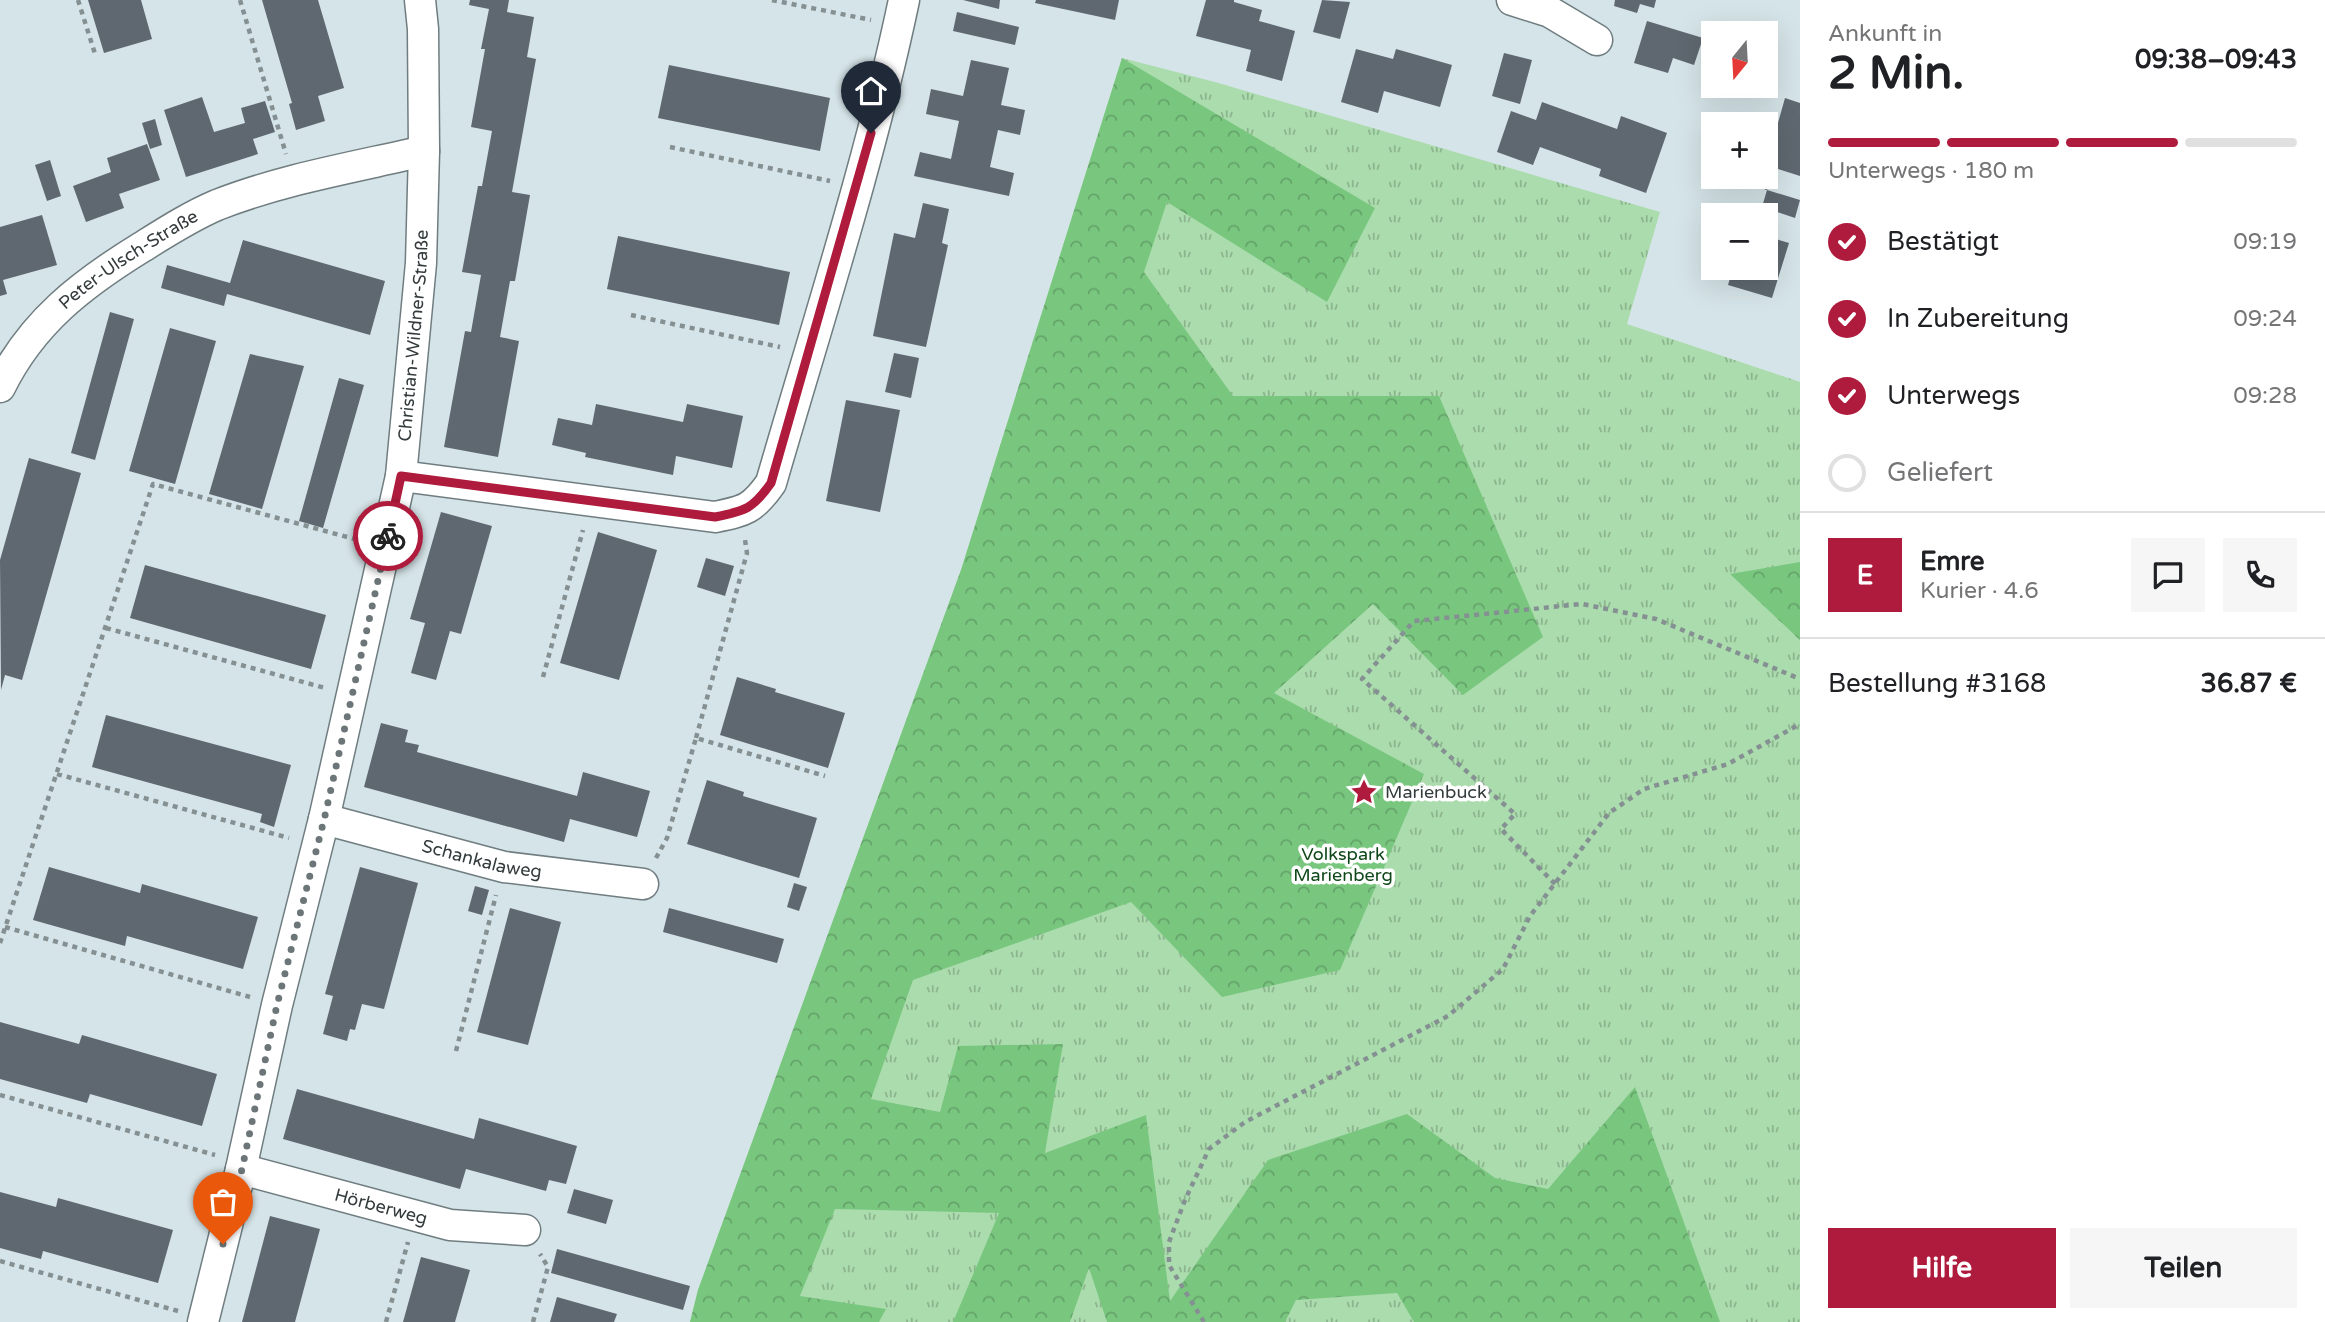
<!DOCTYPE html>
<html lang="de">
<meta charset="utf-8">
<style>
body{margin:0;font-family:"Varela Round",sans-serif;background:#f6f6f6;color:#202124;height:100vh;display:flex;flex-direction:column;font-size:26px;white-space:nowrap}
*{box-sizing:border-box;margin:0}
p{font-size:23px;color:#757577}
.icon{flex:none;width:38px;height:38px;fill:none;stroke:currentColor;stroke-width:2;stroke-linecap:round;stroke-linejoin:round}
.map{position:relative;flex:1;overflow:hidden}
.side{display:flex;flex-direction:column;background:#fff;width:525px}
.side>*{flex:none}
.needle{width:46px;rotate:198deg}
.buttons{position:absolute;left:1701px;top:21px;display:grid;gap:14px}
.buttons a{display:grid;place-items:center;width:77px;height:77px;border-radius:0px;background:#fff;box-shadow:0 7px 28px #0002;font-size:35px}
.pin{position:absolute;display:grid;place-items:center;width:60px;height:60px;color:#fff;margin:-72px -30px;border-radius:50% 50% 50% 0;rotate:-45deg;box-shadow:0 0 7px #0007}
.pin .icon{rotate:45deg}
.courier{position:absolute;display:grid;place-items:center;width:70px;height:70px;margin:-35px;border:5px solid #af1b3c;border-radius:50%;background:#fff;color:#222;box-shadow:0 2px 9px #0007}
.overview em{font-style:normal;font-weight:700}
.overview div{display:flex;flex-direction:column-reverse}
.overview{display:flex;align-items:center;justify-content:space-between;height:119px;padding:0 28px}
h1{font-size:46px;font-weight:700;line-height:52px}
.bar{display:grid;grid-template-columns:repeat(4,1fr);gap:10px 7px;align-content:center;height:84px;padding:0 28px}
.bar i{height:9px;border-radius:5px;background:#e0e0e0}
.bar .on{background:#af1b3c}
.bar p{grid-column:span 4}
.line{display:flex;align-items:center;gap:18px;padding:0 28px;border-top:2px solid #e0e0e0}
.line div{flex:1}
.round{display:grid;place-items:center;flex:none;width:74px;height:74px;border-radius:0px;background:#f6f6f6}
ol{padding:0 28px;list-style:none}
li{display:flex;align-items:center;gap:21px;height:77px}
li p{margin-inline-start:auto}
li .icon{padding:7px;border-radius:50%;background:#af1b3c;color:#fff;stroke-width:4}
li:last-child{color:#757577}
li i{width:38px;height:38px;border:4px solid #e0e0e0;border-radius:50%}
.primary-button{display:flex;gap:14px;margin-top:auto;padding:14px 28px}
.primary-button a{flex:1;height:80px;border-radius:0px;background:#af1b3c;color:#fff;font-size:28px;font-weight:700;line-height:80px;text-align:center}
.primary-button a+a{background:#f6f6f6;color:#202124}
main{display:flex;flex:1;min-height:0}
.map>svg:first-child{display:block}
.grass{fill:url(#grass-tufts)}
.forest{fill:url(#forest-crowns)}
.building{fill:#5f6870}
.lines{fill:none;stroke-linecap:round;stroke-linejoin:round}
.street-casing{stroke:#6f7d80;stroke-width:33}
.path{stroke:#859092;stroke-width:4.5;stroke-dasharray:5 5;stroke-linecap:butt}
.street{stroke:#fff;stroke-width:30}
.done{stroke:#6c7678;stroke-width:7;stroke-dasharray:0 12.6}
.route{stroke:#af1b3c;stroke-width:9}
.labels{text-anchor:middle;stroke-width:7;stroke-linejoin:round;paint-order:stroke}
.street-label{font-size:18px;fill:#343b3c;stroke:#fff}
.poi-label{font-size:18px;fill:#343b3c;stroke:#fff;text-anchor:start}
.park-label{font-size:18px;fill:#0e4718;stroke:#fff}
</style>
<main>
<div class="map">
<svg width="1800" height="1322" viewBox="0 0 1800 1322">
<defs>
<pattern id="grass-tufts" width="24" height="20" patternUnits="userSpaceOnUse" patternTransform="scale(1.75)"><rect width="24" height="20" fill="#abdcad"/><path d="M3 7l-1-3M5 7V3M7 7l1-3M15 17l-1-3M17 17v-4M19 17l1-3" fill="none" stroke="#8cb48e"/></pattern>
<pattern id="forest-crowns" width="20" height="18" patternUnits="userSpaceOnUse" patternTransform="scale(1.75)"><rect width="20" height="18" fill="#79c77f"/><path d="M2 6a3 3 0 1 1 6 0M12 15a3 3 0 1 1 6 0" fill="none" stroke="#64a369"/></pattern>
</defs>
<rect width="100%" height="100%" fill="#d5e4e8"/>
<path class="grass" d="M1122,58L1215,82L1660,212L1627,324L1800,382V1322H690L698,1290L961,570Z"/>
<path class="forest" d="M1122,58L1375,208L1327,302L1167,202L1144,272L1233,396H1439L1543,637L1463,695L1373,604L1274,693L1424,774L1340,970L1222,997L1131,902L913,980L871,1099L940,1112L958,1046L1063,1044L1045,1153L1146,1115L1170,1301L1268,1160L1407,1114L1495,1178L1548,1189L1635,1087L1720,1322H1414L1397,1293L1296,1300L1285,1322H1107L1089,1268L1070,1322H953L999,1213L835,1209L800,1296L886,1309L879,1322H690L698,1290L961,570Z
M1800,562V640L1730,574Z"/>
<path class="building" d="M88,0H141L152,39L104,53Z
M262,0H318L344,88L318,96L325,121L296,130L289,104L292,103Z
M470,0H509L507,12L534,17L527,57L536,59L512,192L530,195L515,281H510L500,337L519,341L498,457L444,447L465,331L471,332L481,275L462,272L478,186H482L492,131L471,127L485,49H481L489,9L469,5Z
M963,0H1000L999,9Z
M1036,0H1119L1115,20L1035,3Z
M1206,0H1234V2L1262,10L1259,21L1295,31L1282,81L1246,71L1251,50L1196,36Z
M1322,0L1350,2L1340,39L1313,32Z
M1615,0H1656L1654,8L1640,4L1637,13L1614,6Z
M957,12L1019,27L1015,45L953,31Z
M1647,21L1703,38L1694,65L1673,58L1668,73L1634,63Z
M1356,49L1393,59L1396,49L1452,65L1440,107L1384,91L1378,113L1341,102Z
M1504,53L1532,60L1520,104L1492,96Z
M971,60L1009,68L1001,105L1025,110L1020,135L998,130L990,167L1014,173L1009,196L914,176L920,152L951,159L959,121L926,114L931,89L963,96Z
M669,65L830,98L820,151L658,118Z
M202,97L214,132L245,123L241,108L265,101L275,132L253,139L258,154L186,177L164,110Z
M1785,98L1800,103V176L1766,165Z
M1542,102L1617,129L1621,116L1667,133L1646,193L1599,176L1601,169L1540,147L1533,165L1497,152L1511,111L1536,120Z
M155,119L162,145L150,149L142,123Z
M147,144L160,180L119,194L124,208L86,222L73,186L111,172L107,158Z
M50,160L61,196L47,201L35,165Z
M1766,175L1772,177L1767,190L1742,182L1744,177H1766Z
M1767,190L1800,200L1795,218L1762,207Z
M923,203L949,209L942,243L948,245L926,347L873,336L894,233L915,238Z
M42,215L57,265L3,280L7,294L0,296V227Z
M618,236L790,272L779,325L607,289Z
M1766,236L1789,243L1772,298L1728,285L1733,268H1766Z
M243,240L385,281L370,335L227,294L224,306L161,288L167,265L230,283Z
M110,312L134,319L95,460L71,453Z
M170,328L216,341L175,484L129,471Z
M894,353L919,358L911,398L885,392Z
M250,354L304,366L262,509L209,494Z
M339,378L364,385L323,528L299,521Z
M846,400L900,410L880,512L826,501Z
M596,404L683,422L687,404L743,416L732,468L676,456L673,475L585,457L586,453L552,445L558,418L592,425Z
M29,458L81,473L22,680L5,675L1,690L0,560Z
M441,512L492,526L461,634L450,631L436,680L411,673L425,623L410,619Z
M598,532L657,550L619,680L560,663Z
M706,558L734,566L725,596L697,587Z
M145,565L326,615L311,669L130,618Z
M737,677L776,689L775,692L845,713L828,768L720,735Z
M106,715L291,765L274,827L260,822L262,814L92,767Z
M381,723L408,730L405,742L419,745L417,752L577,796L583,772L650,791L637,837L570,819L564,842L364,787Z
M707,780L744,792L743,796L817,818L799,878L687,844Z
M49,867L140,893L142,884L258,917L243,969L127,936L125,946L33,920Z
M360,867L418,883L384,1009L362,1004L355,1030L350,1029L347,1041L323,1034L333,996L325,994Z
M794,883L807,887L799,911L787,907Z
M475,886L489,890L482,915L468,911Z
M510,908L561,922L528,1045L477,1032Z
M669,908L784,939L777,963L663,932Z
M0,1022L79,1044L82,1035L217,1074L202,1126L90,1094L87,1103L0,1079Z
M297,1089L474,1139L479,1118L577,1146L566,1184L549,1180L546,1191L466,1169L460,1189L283,1139Z
M574,1189L613,1200L606,1224L567,1213Z
M0,1192L56,1207L58,1198L173,1230L158,1283L43,1251L41,1259L0,1248Z
M270,1216L320,1229L295,1322H242Z
M557,1249L690,1286L683,1310L551,1273Z
M421,1257L470,1270L455,1322H403Z
M557,1297L617,1314L614,1322H550Z"/>
<g class="lines">
<g class="street-casing">
<g id="street">
<path d="M1512,0L1550,12L1597,40"/>
<path id="s1" d="M0,387C32,322 82,284 142,247C166,232 191,216 217,205C283,179 355,167 424,151"/>
<path d="M401,476L715,517C745,511 753,509 771,483C817,324 870,162 904,0"/>
<path id="s2" d="M324,819L504,867L643,884"/>
<path id="s3" d="M241,1169L450,1225L525,1230"/>
<path id="s4" d="M203,1322L241,1169L277,1005L324,819L401,476L421,263L424,151L423,29L420,0"/>
</g>
</g>
<path class="path" d="M78,0L96,57
M240,0L286,154
M772,0L871,20
M670,147L830,181
M631,315L780,347
M106,628L325,688
M543,677L583,530
M696,738L747,553L745,540
M57,774L289,838
M656,858L667,838L696,738L825,776
M1555,884L1501,829L1515,814L1362,679L1414,621L1582,604L1656,619L1800,679
M5,927L250,997
M0,943L153,484L358,540
M456,1051L496,895
M0,1095L215,1155
M0,1261L178,1311
M386,1322L408,1242
M533,1322L548,1267L540,1254
M1204,1322L1169,1265V1242L1185,1200L1209,1149L1245,1122L1448,1016L1503,969L1530,916L1609,813L1644,789L1728,764L1800,724"/>
<use href="#street" class="street"/>
</g>
<g class="lines">
<path class="done" d="M223,1244L242,1169L277,1005L324,820L388,536"/>
<path class="route" d="M388,536L401,476L715,517C745,511 753,509 771,483L871,133"/>
</g>
<defs>
<g id="sight-bare" transform="scale(2.1)"><path d="M0-6L1.8-2.2L6-1.7L2.9 1.2L3.7 5.4L0 3.3L-3.7 5.4L-2.9 1.2L-6-1.7L-1.8-2.2Z" fill="#af1b3c" stroke="#fff" stroke-width="2.5" paint-order="stroke"/></g>
</defs>
<g fill-rule="evenodd">
<use href="#sight-bare" x="1364" y="792"/>
</g>
<g class="labels">
<g class="street-label">
<text dy="6" stroke="none"><textPath href="#s1" startOffset="184">Peter-Ulsch-Straße</textPath></text>
<text dy="6" stroke="none"><textPath href="#s4" startOffset="1010">Christian-Wildner-Straße</textPath></text>
<text dy="6" stroke="none"><textPath href="#s2" startOffset="163">Schankalaweg</textPath></text>
<text dy="6" stroke="none"><textPath href="#s3" startOffset="145">Hörberweg</textPath></text>
</g>
<g class="poi-label">
<text x="1385" y="798">Marienbuck</text>
</g>
<g class="park-label">
<text x="1343" y="860">Volkspark<tspan x="1343" dy="21">Marienberg</tspan></text>
</g>
</g>
</svg>
<div class="buttons">
<a><svg class="needle" viewBox="-14 -14 28 28"><path d="M0-13l5 13h-10z" fill="#e53935"/><path d="M0 13l5-13h-10z" fill="#757577"/></svg></a>
<a>+</a>
<a>−</a>
</div>
<div class="pin" style="left:223px;top:1244px;background:#ea580c"><svg class="icon" aria-label="bag" viewBox="0 0 24 24"><path d="M5 8h14l-1 12H6zM9 8a3 3 0 0 1 6 0"/></svg></div>
<div class="pin" style="left:871px;top:133px;background:#1f2937"><svg class="icon" aria-label="home" viewBox="0 0 24 24"><path d="M3 11l9-7 9 7M6 9v11h12V9"/></svg></div>
<div class="courier" style="left:388px;top:536px"><svg class="icon" aria-label="bike" viewBox="0 0 24 24"><circle cx="6" cy="16" r="4"/><circle cx="18" cy="16" r="4"/><path d="M6 16l4-8h5l3 8M10 8l3 8H6M13 5h3"/></svg></div>
</div>
<section class="side">
<div class="overview"><div><h1>2 Min.</h1><p>Ankunft in</p></div><em>09:38–09:43</em></div>
<div class="bar"><i class="on"></i><i class="on"></i><i class="on"></i><i></i><p>Unterwegs · 180 m</p></div>
<ol>
<li><svg class="icon" aria-label="check" viewBox="0 0 24 24"><path d="M5 12l5 5 9-10"/></svg>Bestätigt<p>09:19</p></li>
<li><svg class="icon" aria-label="check" viewBox="0 0 24 24"><path d="M5 12l5 5 9-10"/></svg>In Zubereitung<p>09:24</p></li>
<li><svg class="icon" aria-label="check" viewBox="0 0 24 24"><path d="M5 12l5 5 9-10"/></svg>Unterwegs<p>09:28</p></li>
<li><i></i>Geliefert</li>
</ol>
<div class="line" style="height:126px"><b class="round" style="background:#af1b3c;color:#fff">E</b><div><b>Emre</b><p>Kurier · 4.6</p></div><a class="round"><svg class="icon" aria-label="chat" viewBox="0 0 24 24"><path d="M4 5h16v11H9l-5 4z"/></svg></a><a class="round"><svg class="icon" aria-label="phone" viewBox="0 0 24 24"><path d="M5 4h4l2 5-3 2q2 4 5 5l2-3 5 2v4C11 20 4 13 5 4z"/></svg></a></div>
<div class="line" style="height:91px"><div>Bestellung #3168</div><b>36.87 €</b></div>
<div class="primary-button"><a>Hilfe</a><a>Teilen</a></div>
</section>
</main>
